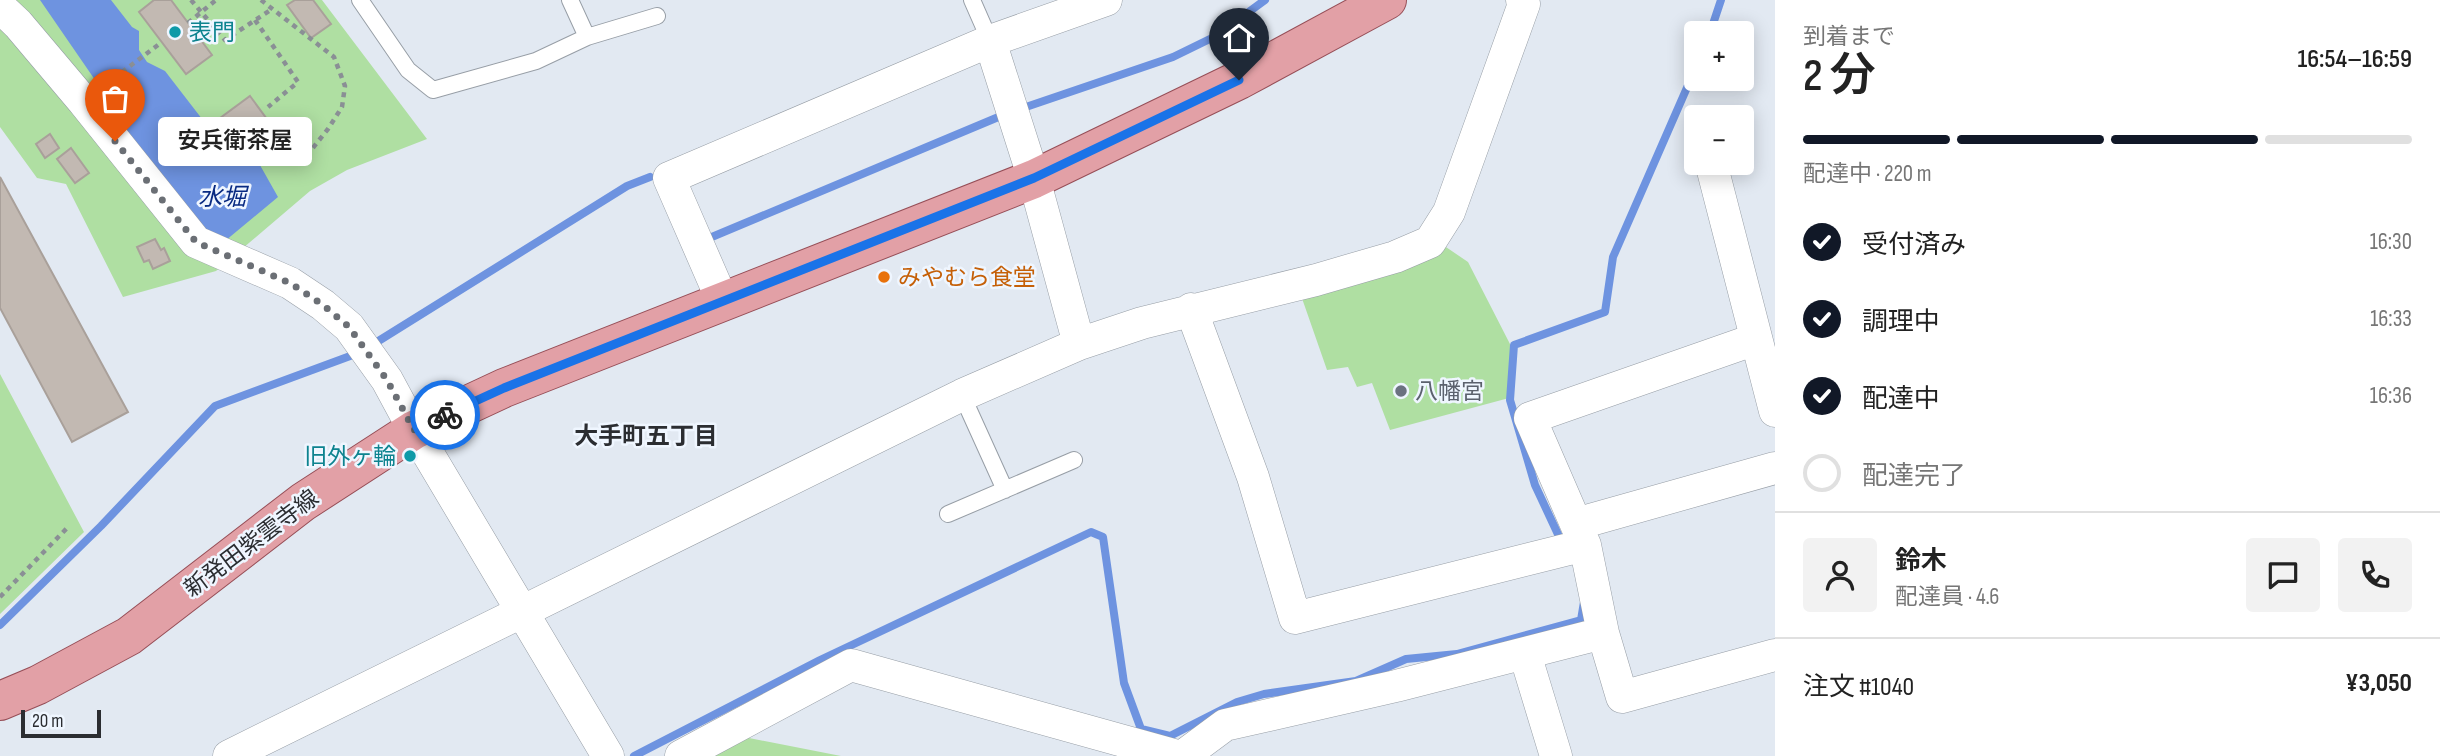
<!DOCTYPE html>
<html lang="ja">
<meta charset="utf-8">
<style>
body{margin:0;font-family:"Sofia Sans Condensed","Noto Sans JP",sans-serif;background:#f2f2f2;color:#222;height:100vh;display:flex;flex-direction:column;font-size:26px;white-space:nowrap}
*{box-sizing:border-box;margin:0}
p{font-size:23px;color:#767676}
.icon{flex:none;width:38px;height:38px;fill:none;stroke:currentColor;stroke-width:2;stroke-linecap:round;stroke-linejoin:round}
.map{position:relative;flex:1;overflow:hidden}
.drawer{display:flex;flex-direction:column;background:#fff;width:665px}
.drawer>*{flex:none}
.tools{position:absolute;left:1684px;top:21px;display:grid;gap:14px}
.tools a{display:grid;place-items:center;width:70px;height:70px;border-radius:7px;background:#fff;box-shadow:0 4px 18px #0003;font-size:35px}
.scale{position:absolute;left:21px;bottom:18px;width:80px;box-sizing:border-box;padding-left:7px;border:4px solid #2b2d31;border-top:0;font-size:19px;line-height:24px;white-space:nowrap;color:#2b2d31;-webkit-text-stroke:5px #eff6ff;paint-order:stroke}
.pin{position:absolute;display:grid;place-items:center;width:60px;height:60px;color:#fff;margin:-72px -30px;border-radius:50% 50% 50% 0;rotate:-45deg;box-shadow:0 0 7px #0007}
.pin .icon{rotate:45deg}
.courier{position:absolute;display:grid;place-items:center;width:70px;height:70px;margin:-35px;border:5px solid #1a73e8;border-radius:50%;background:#fff;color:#222;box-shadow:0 2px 9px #0007}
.bubble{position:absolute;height:49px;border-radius:7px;background:#fff;box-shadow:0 4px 18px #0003;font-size:23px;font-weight:600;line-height:49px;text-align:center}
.summary em{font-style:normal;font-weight:600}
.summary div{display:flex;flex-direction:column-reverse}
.summary{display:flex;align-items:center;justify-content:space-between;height:119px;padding:0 28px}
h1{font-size:46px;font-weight:600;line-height:52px}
.bar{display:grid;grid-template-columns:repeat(4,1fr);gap:10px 7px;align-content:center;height:84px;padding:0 28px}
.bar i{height:9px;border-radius:5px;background:#e0e0e0}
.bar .selected{background:#111827}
.bar p{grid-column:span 4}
.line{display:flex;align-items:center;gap:18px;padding:0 28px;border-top:2px solid #e0e0e0}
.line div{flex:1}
.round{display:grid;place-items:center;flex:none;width:74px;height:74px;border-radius:7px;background:#f2f2f2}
ol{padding:0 28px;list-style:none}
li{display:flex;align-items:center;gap:21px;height:77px}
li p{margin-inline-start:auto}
li .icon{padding:7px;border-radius:50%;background:#111827;color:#fff;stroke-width:4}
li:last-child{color:#767676}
li i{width:38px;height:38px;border:4px solid #e0e0e0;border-radius:50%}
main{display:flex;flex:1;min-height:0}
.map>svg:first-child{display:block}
.green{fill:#afdfa2}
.water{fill:#6e93e0}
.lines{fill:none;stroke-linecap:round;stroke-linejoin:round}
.stream{stroke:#6e93e0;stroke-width:8}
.building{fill:#c2b9b2;stroke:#a9a09a;stroke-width:2}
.lane-casing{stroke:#979ea6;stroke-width:18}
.street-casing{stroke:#979ea6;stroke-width:33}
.primary-casing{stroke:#964e57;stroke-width:40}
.path{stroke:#8a8f95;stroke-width:4.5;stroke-dasharray:5 5;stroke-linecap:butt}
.lane{stroke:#fff;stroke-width:16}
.street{stroke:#fff;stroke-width:32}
.primary{stroke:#e2a0a6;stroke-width:38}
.done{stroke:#6b6f75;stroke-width:7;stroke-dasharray:0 12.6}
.route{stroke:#1a73e8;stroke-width:9}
.culture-dot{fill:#0f9aa8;stroke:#eff6ff;stroke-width:2.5}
.food-dot{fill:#e8710a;stroke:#eff6ff;stroke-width:2.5}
.worship-dot{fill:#6b7280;stroke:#eff6ff;stroke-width:2.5}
.labels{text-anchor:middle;stroke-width:5;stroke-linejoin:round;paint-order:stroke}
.culture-label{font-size:23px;fill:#0d838f;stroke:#eff6ff;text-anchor:start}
.food-label{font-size:23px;fill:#c56008;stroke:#eff6ff;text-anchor:start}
.worship-label{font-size:23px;fill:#5b616d;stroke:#eff6ff;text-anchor:start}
.street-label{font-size:23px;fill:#2b2d31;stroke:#eff6ff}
.water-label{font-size:24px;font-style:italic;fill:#082a82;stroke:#eff6ff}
.neighbourhood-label{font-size:24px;font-weight:bold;fill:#2b2d31;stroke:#eff6ff}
</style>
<main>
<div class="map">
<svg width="1775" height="756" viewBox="0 0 1775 756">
<rect width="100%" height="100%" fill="#e2e9f2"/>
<path class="green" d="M0,0H322L427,139L347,170L310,191L216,271L123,297L66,184L37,178L0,127Z
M1440,243L1468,262L1511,346L1509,398L1390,430L1372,383L1357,387L1348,367L1327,370L1297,284Z
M0,374L84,532L0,614Z
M744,737L841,756H705Z"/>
<path class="water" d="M40,0H111L132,27L139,31V50L147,62L165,71L236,163L252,151L278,197L225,241L202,229L102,105L104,93Z"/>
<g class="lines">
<path class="stream" d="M1710,33L1721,0
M1020,109L1173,57L1216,36L1265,0
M707,239L1008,113
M372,345L627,186L650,177
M1563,545L1535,485L1510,400L1514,345L1605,312L1613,257L1696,67
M0,625L101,526L215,406L361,352
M634,756L820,660L1091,532L1103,537L1124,683L1141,729L1170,736L1237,702L1264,694L1356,681L1406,659L1457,654L1581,620L1584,602"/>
</g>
<path class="building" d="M154,0H171L212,55L186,74L139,12Z
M295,0H313L331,24L311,38L287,5Z
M250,96L275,130L237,158L212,124Z
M50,134L59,148L45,158L36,144Z
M71,148L89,173L75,183L57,159Z
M0,177L128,412L72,442L0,308Z
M155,239L161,250L164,248L170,261L153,269L149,260L144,262L137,247Z"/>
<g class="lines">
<g class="lane-casing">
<path id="lane" d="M360,0L408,70L433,90L536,61L587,37L657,16
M570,0L587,37
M972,0L990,41
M962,395L1005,490
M948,514L1074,460"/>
</g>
<g class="street-casing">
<path id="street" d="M0,7L18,24L83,101L196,242L290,283L323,305L349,327L387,380L414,430L608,756
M990,41L1034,179L1079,344
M1711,163L1775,411
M723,302L669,178L990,41L1106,0
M1191,309L1253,477L1295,618L1585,545
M1756,339L1530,418L1585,545L1603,633L1622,697L1775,655
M1576,524L1775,468
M1525,654L1556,756
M229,756L962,395L1079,344L1142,323L1316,280L1395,257L1430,242L1449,212L1524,4L1522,0
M681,756L851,665L1177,756
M1183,756L1225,725L1396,686L1603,633"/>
</g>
<g class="primary-casing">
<path id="primary" d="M0,701L38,685L129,636L303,502L414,430L504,388L1034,179L1239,80L1387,0"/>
</g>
<path class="path" d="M191,0L225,40L272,9
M261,0L334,57L345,86L342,107L328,129L300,164
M255,20L298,82L268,107
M188,23L216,0
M106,84L162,42
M0,597L69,526"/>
<use href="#lane" class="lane"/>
<use href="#street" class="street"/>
<use href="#primary" class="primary"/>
</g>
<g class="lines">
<path class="done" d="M115,141L196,242L290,283L323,305L349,327L387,380L414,430L445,415"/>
<path class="route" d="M445,415L504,388L1034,178L1239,80"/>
</g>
<g class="culture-dot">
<circle cx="175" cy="32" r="7"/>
<circle cx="410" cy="456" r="7"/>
</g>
<circle class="food-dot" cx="884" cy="277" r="7"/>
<circle class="worship-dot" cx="1401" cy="391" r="7"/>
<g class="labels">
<g class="culture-label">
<text x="189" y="40">表門</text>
<text x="396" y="464" text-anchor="end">旧外ヶ輪</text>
</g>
<g class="food-label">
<text x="898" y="285">みやむら食堂</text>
</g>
<g class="worship-label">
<text x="1415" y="399">八幡宮</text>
</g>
<g class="street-label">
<text transform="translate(251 543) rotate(-37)" y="8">新発田紫雲寺線</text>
</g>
<g class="water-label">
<text x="222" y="205">水堀</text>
</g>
<g class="neighbourhood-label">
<text x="646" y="444">大手町五丁目</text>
</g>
</g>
</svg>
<div class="tools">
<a>+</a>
<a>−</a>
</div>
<div class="scale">20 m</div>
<div class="pin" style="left:115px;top:141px;background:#ea580c"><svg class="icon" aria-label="bag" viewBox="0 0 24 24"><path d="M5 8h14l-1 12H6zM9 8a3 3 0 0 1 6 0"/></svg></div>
<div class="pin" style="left:1239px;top:80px;background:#1f2937"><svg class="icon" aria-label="home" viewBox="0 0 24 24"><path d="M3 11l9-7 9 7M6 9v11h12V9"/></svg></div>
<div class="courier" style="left:445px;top:415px"><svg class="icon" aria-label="bike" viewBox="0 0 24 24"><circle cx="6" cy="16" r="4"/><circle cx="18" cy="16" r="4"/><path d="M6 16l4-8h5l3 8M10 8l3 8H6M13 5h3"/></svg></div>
<div class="bubble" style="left:158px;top:117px;width:154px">安兵衛茶屋</div>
</div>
<section class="drawer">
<div class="summary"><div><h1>2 分</h1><p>到着まで</p></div><em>16:54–16:59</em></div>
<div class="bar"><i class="selected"></i><i class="selected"></i><i class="selected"></i><i></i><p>配達中 · 220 m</p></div>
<ol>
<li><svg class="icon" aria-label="check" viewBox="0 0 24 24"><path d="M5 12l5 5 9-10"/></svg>受付済み<p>16:30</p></li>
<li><svg class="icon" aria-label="check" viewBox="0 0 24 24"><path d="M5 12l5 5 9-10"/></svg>調理中<p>16:33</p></li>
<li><svg class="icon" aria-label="check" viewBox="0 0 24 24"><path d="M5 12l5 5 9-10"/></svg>配達中<p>16:36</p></li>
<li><i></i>配達完了</li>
</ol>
<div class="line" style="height:126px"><a class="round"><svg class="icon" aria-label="person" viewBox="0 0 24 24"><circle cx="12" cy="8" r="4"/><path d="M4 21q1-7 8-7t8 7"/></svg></a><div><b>鈴木</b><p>配達員 · 4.6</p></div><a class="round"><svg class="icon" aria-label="chat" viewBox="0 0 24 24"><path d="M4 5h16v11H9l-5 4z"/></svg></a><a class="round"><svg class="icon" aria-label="phone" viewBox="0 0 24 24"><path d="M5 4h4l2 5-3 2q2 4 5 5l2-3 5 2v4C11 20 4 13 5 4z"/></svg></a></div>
<div class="line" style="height:91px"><div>注文 #1040</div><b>¥3,050</b></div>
</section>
</main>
